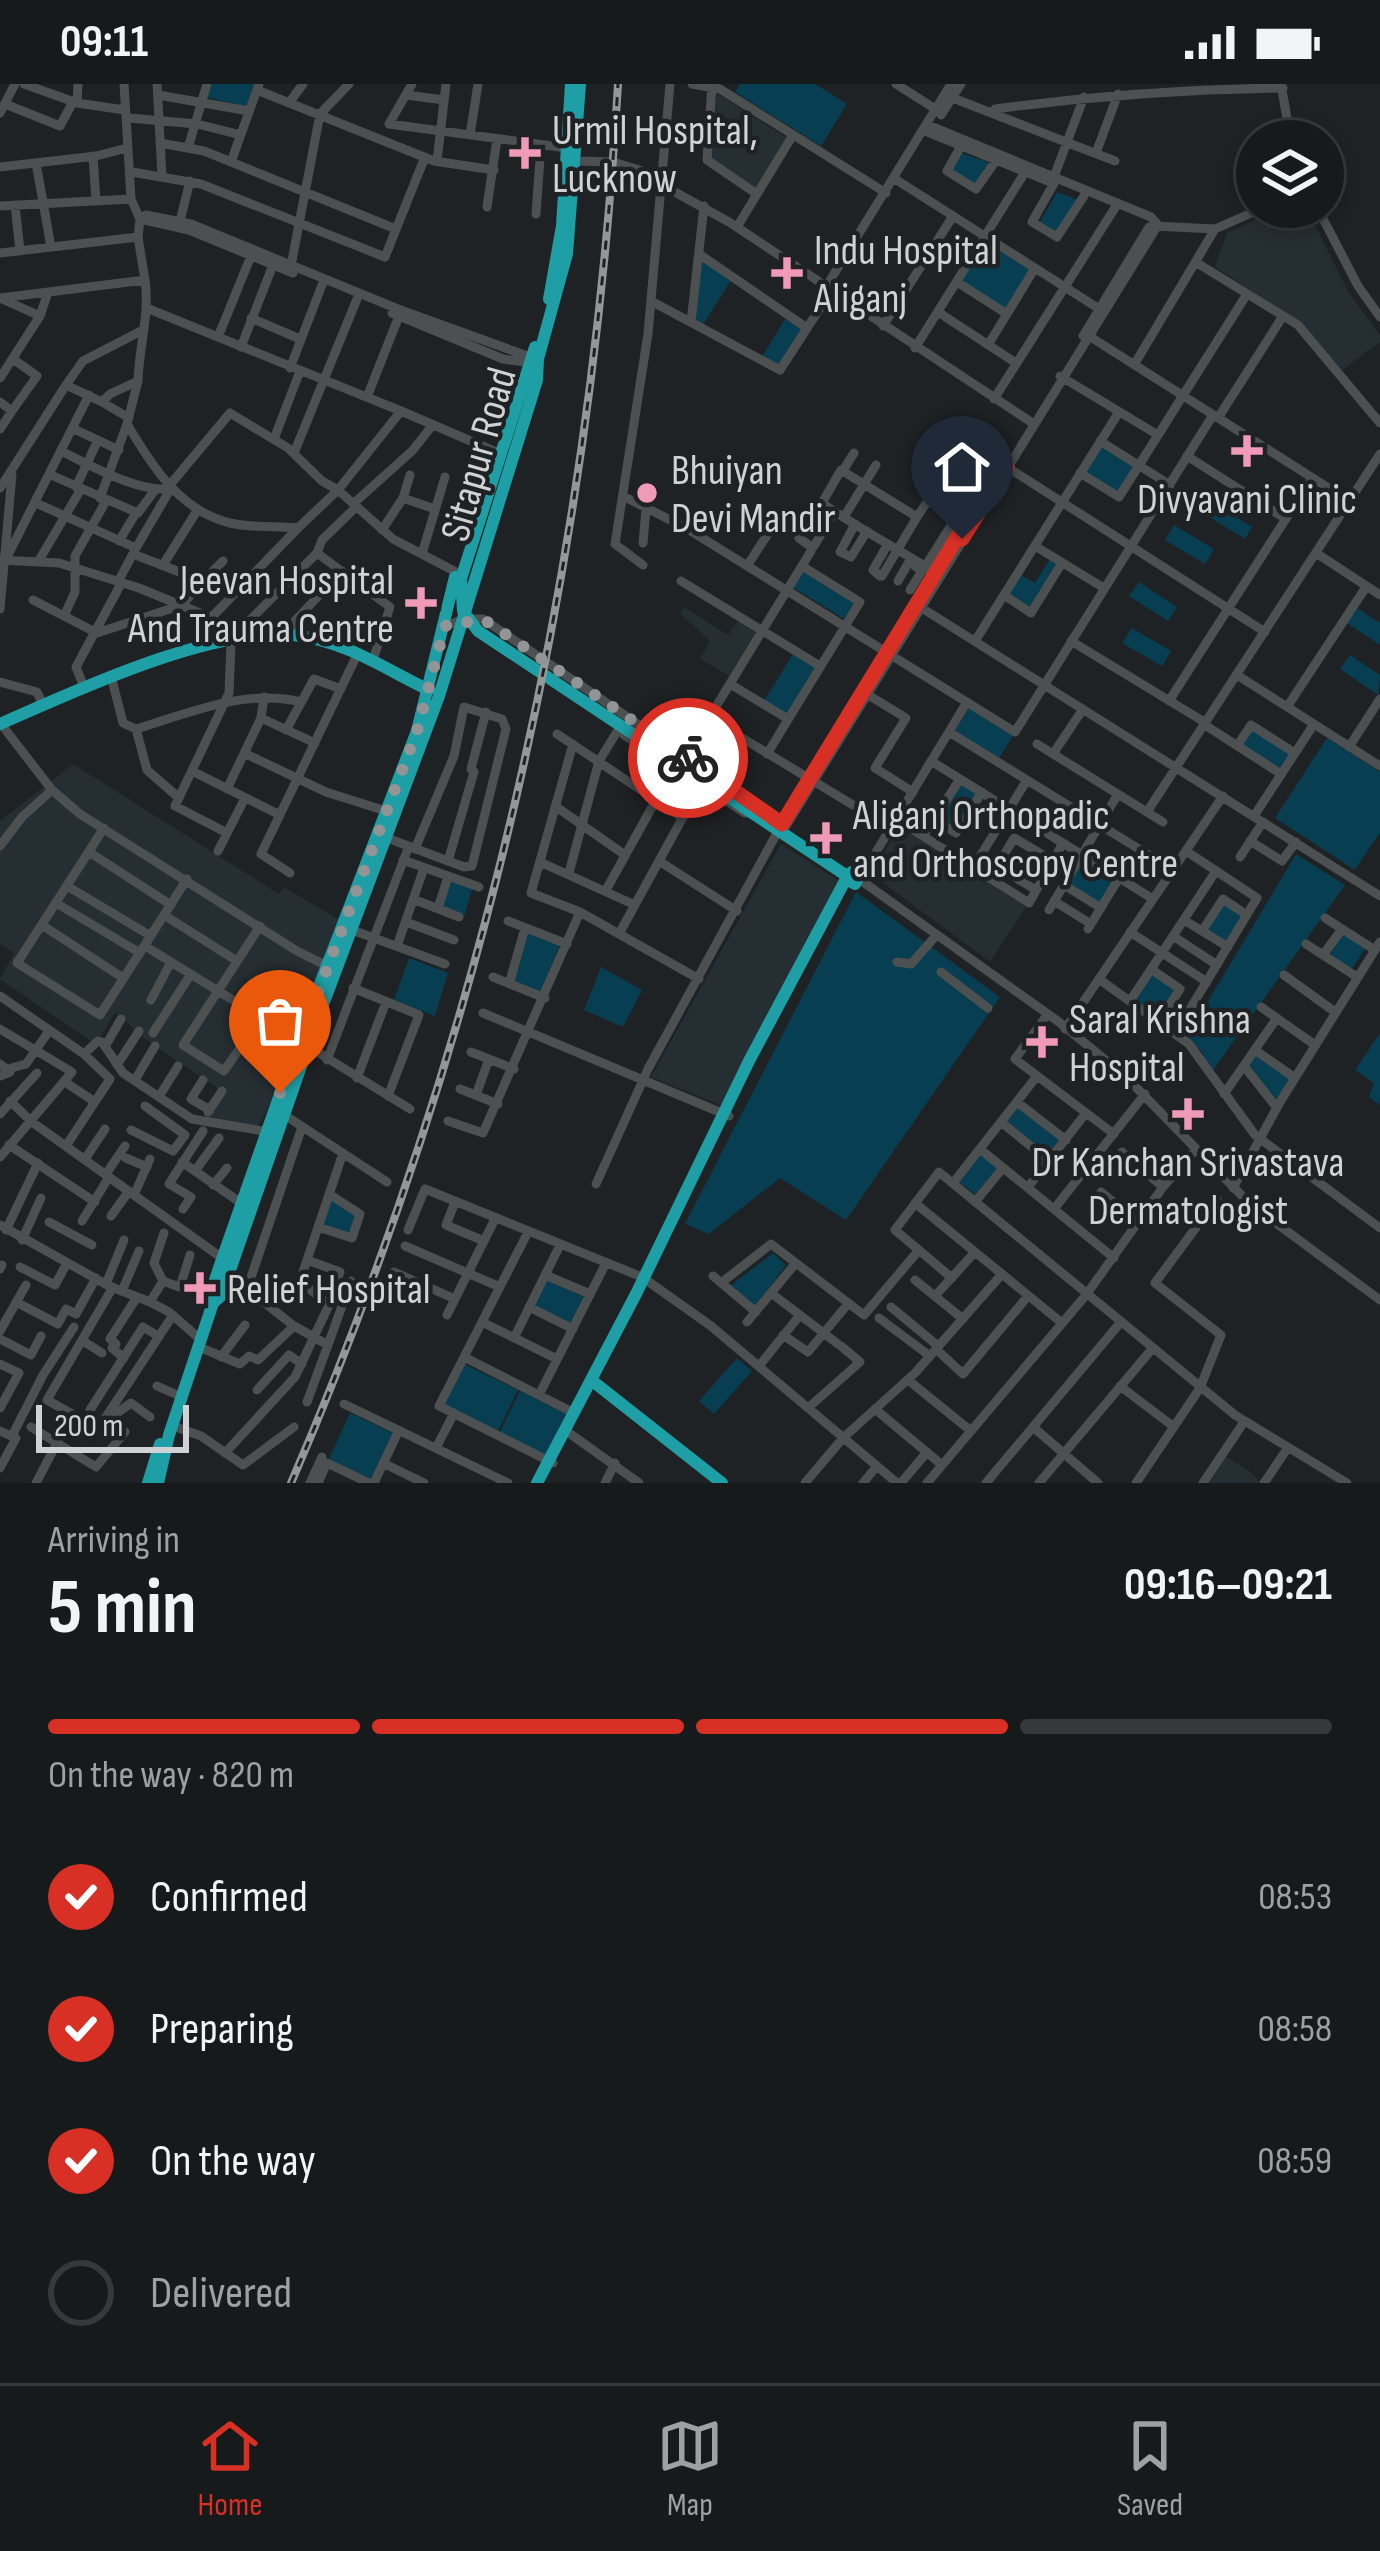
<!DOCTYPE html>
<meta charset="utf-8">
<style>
body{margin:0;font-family:"Sofia Sans Condensed",sans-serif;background:#202324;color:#f1f3f6;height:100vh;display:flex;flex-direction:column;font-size:45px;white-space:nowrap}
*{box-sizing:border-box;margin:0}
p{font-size:39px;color:#9ea1a3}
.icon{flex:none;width:66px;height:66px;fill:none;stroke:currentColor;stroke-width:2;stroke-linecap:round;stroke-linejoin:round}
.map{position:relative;height:1399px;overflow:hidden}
.side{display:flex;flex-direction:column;background:#171a1b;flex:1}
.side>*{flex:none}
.controls{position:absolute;left:1236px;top:36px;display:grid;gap:24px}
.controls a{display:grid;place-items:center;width:108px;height:108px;border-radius:50%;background:#171a1b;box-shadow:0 6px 18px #0003,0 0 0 3px #36383a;font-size:60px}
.scale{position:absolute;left:36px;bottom:30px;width:153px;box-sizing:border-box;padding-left:12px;border:6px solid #d0d2d3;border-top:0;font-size:33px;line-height:42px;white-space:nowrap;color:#d0d2d3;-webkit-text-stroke:9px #1f2224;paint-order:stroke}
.pin{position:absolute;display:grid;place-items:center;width:102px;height:102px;color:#fff;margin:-123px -51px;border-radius:50% 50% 50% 0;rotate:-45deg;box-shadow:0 0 12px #0007}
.pin .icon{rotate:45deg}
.courier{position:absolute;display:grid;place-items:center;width:120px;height:120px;margin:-60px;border:9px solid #d93025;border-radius:50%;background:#fff;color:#222;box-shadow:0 3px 15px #0007}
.head em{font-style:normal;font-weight:700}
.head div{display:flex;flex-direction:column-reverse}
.head{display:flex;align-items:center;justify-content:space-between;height:204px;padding:0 48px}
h1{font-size:78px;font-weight:700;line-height:90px}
.bar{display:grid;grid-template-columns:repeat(4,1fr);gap:18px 12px;align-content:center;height:144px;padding:0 48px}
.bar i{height:15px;border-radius:9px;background:#36383a}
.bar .active{background:#d93025}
.bar p{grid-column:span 4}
ol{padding:0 48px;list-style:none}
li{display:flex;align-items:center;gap:36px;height:132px}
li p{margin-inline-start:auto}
li .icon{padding:12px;border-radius:50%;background:#d93025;color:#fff;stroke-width:4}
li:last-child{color:#9ea1a3}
li i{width:66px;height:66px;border:6px solid #36383a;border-radius:50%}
.status{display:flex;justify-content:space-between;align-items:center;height:84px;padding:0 60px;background:#171a1b;direction:ltr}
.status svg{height:33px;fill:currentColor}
.tabs{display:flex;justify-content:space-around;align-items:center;height:168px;border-top:3px solid #36383a;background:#171a1b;font-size:33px;color:#9ea1a3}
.tabs a{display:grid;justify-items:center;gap:6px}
.tabs .active{color:#d93025}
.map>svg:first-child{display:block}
.built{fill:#252e32}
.green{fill:#083e51}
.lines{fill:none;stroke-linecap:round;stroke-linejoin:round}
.minor{stroke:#4c5051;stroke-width:9}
.major{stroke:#1e9fa5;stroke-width:12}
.rail-casing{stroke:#949697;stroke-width:8}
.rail{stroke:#1f2224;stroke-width:3;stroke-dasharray:9;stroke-linecap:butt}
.done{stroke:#929496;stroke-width:12;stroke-dasharray:0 21.6}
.route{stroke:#d93025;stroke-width:15}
.poi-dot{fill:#ef9ab7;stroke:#1f2224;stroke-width:4.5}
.labels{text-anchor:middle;stroke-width:9;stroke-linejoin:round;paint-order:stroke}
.poi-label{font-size:42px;fill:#d0d2d3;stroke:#1f2224;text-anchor:start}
.street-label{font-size:42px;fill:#d0d2d3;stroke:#1f2224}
</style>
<div class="status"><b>09:11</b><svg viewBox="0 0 49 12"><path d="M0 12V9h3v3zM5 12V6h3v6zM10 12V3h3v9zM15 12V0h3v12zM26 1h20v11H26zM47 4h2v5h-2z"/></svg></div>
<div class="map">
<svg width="1380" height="1399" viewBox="0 0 1380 1399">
<rect width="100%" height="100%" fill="#1f2224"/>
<path class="built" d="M715,8L787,54L757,105L710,75Z
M1284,123H1306L1348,207L1380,252V258L1341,287L1302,239L1215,183L1227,149Z
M684,523L728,551L738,537L756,548L729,592L700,575L710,557L680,529Z
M73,680L279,810L284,803L338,835L265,1031L253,1049L199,1042L220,1006L145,955L115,928L100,954L92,958L0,895L14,869L0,860V737Z
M900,742L1026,823L990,878L871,790Z
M781,760L839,797L723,1022L651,993Z
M1226,1373L1248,1386L1261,1399H1209Z"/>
<path class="green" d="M209,0H257L248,23L205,13Z
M740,0H815L847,20L821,62L735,8Z
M962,69L992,80L979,102L951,85Z
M1057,108L1078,116L1059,149L1040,138Z
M987,158L1031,186L1006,225L962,197Z
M702,176L731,196L703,241L695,236Z
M785,235L802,245L778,283L762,273Z
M1101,361L1135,383L1118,409L1084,388Z
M1211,417L1252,443L1245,455L1203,429Z
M1174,441L1214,465L1205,480L1165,456Z
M1050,475L1058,480L1031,523L1009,510L1021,491L1035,499Z
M803,485L857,518L846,536L792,503Z
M1139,498L1177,523L1168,537L1129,512Z
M1357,524L1380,539V561L1347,539Z
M1132,544L1171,567L1162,582L1122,559Z
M793,570L815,583L787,631L764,617Z
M1350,571L1380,591L1378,611L1340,585Z
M969,624L1013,652L999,674L955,647Z
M1251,645L1291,670L1281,687L1241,662Z
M1327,654L1380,688V748L1355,786L1275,734Z
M960,699L977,709L955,744L939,734Z
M1296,770L1345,801L1211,989L1202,968L1186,954Z
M1082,776L1114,795L1099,819L1068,800Z
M451,797L472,805L464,833L440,823Z
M856,808L1000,913L846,1136L780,1094L709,1150L685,1140Z
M1224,819L1244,832L1226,859L1206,846Z
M526,848L560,860L541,908L513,898Z
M1343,850L1365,865L1351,886L1329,872Z
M409,874L448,889L435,932L394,916Z
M601,883L642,906L623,943L584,926Z
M1152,890L1177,906L1158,934L1133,918Z
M1380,949V1021L1369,1013L1374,999L1355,986Z
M1259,970L1295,994L1280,1018L1244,982Z
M1017,1023L1059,1056L1047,1071L1005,1038Z
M981,1070L998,1084L976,1111L959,1098Z
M330,1115L356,1131L349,1152L320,1142Z
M773,1169L786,1181L755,1223L730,1202Z
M546,1196L584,1213L571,1239L534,1222Z
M737,1274L752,1287L714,1330L699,1317Z
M464,1280L518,1306L498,1347L443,1320Z
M520,1307L566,1330L546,1371L500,1348Z
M350,1329L393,1349L371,1397L328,1377Z"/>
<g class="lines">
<path class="minor" d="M24,0L77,19L125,26
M157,0L162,92
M412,0L389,40L567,64
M692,0L720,5L886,109
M712,0L707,76L757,110
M896,0L937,26
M1281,0L1291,57
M257,6L434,77L494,86
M158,11L249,27
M406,11L444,16
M945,11L1115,77
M77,19L78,0
M289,19L303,0
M5,20L60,42L73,18
M0,29L15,0
M992,29L995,25C1091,12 1185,5 1283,4
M941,31L961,0
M129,34L197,40L241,51
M925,47L1048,97
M470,51L478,0
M160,59L204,67L396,145
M961,62L947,87L976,105L997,75
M188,64L207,0
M1096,69L1118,10
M93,72L96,117
M437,77L446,0
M576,77L613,78L656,91L673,107L729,138L1034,340
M231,78L259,0
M36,79L51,163
M0,83L96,72L127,64
M132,88L201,100L385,173L425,73
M1057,94L1032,138L1057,153L1084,112
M895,95L1101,226
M1052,98L1084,13
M15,121L20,167
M0,122L131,115
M487,123L497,55
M1317,123L1358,202L1380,233
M536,130L541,61
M140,135L146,131L191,140L398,225L533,274
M140,135L189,146L293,189
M180,137L190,97
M1154,142L1215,145L1265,123
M737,143L793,51
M0,169L138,153L140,135L131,115L124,0
M699,170L807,244
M1197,179L1298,241L1380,339
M291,182L320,30L349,0
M957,198L1007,230
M826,203L951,0
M0,214L145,196L138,153
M2,215L40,232L48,208
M651,217L780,286L831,207
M149,225L401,327
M938,228L1016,279
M392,229L503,275L533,279
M251,234L300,255
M691,238L704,122
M883,242L953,132
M1083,252L1149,143
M1089,252L1349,417
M218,253L251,172
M988,261L1035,184
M241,263L273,181
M915,264L1027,85
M1134,281L1215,145
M290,284L322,201
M1060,292L1158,351
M0,294L40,232
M138,297L127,340C152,382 180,427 230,439C251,444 277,442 298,444L338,406L401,327L494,367
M66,301L83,277L143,246
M367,313L399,232
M994,315L1118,119
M0,318L12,327L0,345
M102,318L129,334
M12,327L37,292L13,275
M1218,334L1283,232
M74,345L119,366
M274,355L300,287
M1100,357L1170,401
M61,367C88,380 142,411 171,404
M294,369L357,215
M1187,372L1286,435
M1007,383L1265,548
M844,385L854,369
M1080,389L1119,413L1247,210
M51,391L138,429L155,406
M169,402L230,329L288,364L322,397L338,406L393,455L456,488
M76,403L98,356
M0,404L66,301L102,318L110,310L138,297C139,262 150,231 145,196
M623,412L686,444L1015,648L1213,331
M100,414L127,340
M403,414L435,425
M36,419L136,464L119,496
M353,420L412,367L432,342
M818,422L799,454L810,462H814L835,427
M844,433L876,381
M917,433L929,415
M855,440L840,468L851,473L867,447
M382,446L403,414L410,391
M119,457L136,429
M643,459L646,425
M888,460L873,486L880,492H882L917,433L841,386L822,419C859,445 900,466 939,491
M1035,462L1104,504
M136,464L171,404
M811,467L709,634L891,744
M317,469L322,456L356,423
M1316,469L1380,511
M422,470L445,393
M6,475L89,311
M0,476L59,479L139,504L207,532L231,561L229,609L175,722L227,749
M38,478L81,405
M163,481L198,425
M643,481L615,460L648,250L670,0
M747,482L771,445
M925,483L957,432
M203,497L223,477
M681,497L820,582
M898,497L909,478
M910,506L922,487L915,482
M1004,511L1031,529L1062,479
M33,516L97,549L182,521L203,497L133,470
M917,521L1380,812
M0,525L12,391
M64,532L75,508V472L106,417
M210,535L298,444
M445,542L465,535H483L744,712L755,723
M297,551L291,541L342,487
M232,554L317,469L390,523L373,576
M975,557L1119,328
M1071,557L1206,639
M1237,591L1380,682
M112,596L123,639L136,645L147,686L179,714
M0,598L37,608L43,621
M730,600L788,635
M84,603L76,583L122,498
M865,609L906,634L875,684L913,708
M1169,617L1312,394
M1287,623L1366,503
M261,634L315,659
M1,640L52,706
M1205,641L1281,690
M136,645C189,629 246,604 301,618
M286,646L314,595L341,605
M949,648L1173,786
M557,650L683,734
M624,651L745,729
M573,660L531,809L580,828L699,895
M1037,660L1163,738
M1237,662L1251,641L1295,669
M1349,663L1380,615
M244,669L326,708L389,728
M767,670L860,518L802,482
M1053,670L1083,625
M931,677L1153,815
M192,687L280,731
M227,705L261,634L264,613
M555,722L625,771
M1147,728L1380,370
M1254,732L1314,640
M896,735L1029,819L1063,759
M934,735L956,749L982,708
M104,744L17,879L100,931L187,795
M923,752L960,695
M387,754L464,783L472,782L506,645L502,635L464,623L454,672L415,765
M1250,757L1282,777L1296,758
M0,762L22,733L52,706L80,730L297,867L331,884
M218,767L245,714
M89,768L171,821
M980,772L1036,806
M1240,773L1263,738
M403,776L479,803
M448,777L474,688L471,685L486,628
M659,777L737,827
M540,778L635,821
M997,783L1014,754L1053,777
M973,784L1027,696
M290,789L261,770L356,573
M569,789L599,677L618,646
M857,790L867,783L967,618
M859,795L1059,938L1125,992L1249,1119L1380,1216
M1019,796L1036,767
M1064,801L1101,824
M67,802L151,852
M606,806L656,716
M413,815L459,833
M1054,817L1091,840
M56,819L140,869
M438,824L448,793
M1049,826L1118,710
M164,831L237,877
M1325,834L1375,866
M1184,836L1228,863
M508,837L567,860
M406,838L454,856
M42,841L123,894
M260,842L183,961L224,987L262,932
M1088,845L1119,794
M352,846L445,880
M1202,847L1223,815L1247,831
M1130,848L1207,898
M619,850L700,702
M1173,852L1217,881
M1306,860L1357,893
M145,862L410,1025
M397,862L424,784
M1323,871L1342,845
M897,878L911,880L934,854
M1151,885L1180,905L1159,938
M941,888L988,924
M1284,891L1335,928
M493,893L545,914
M1099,895L1189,960L1255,1051L1380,1144
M509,900L525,844
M353,904L419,931L388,1012
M0,912L84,970L110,995L66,1062
M151,916L171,878
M1130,917L1216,787
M1261,923L1315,961
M483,929L729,1032
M1045,934L1015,975L1114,1050
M0,945L72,988L0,1073
M1065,945L1223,712
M153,949L191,890
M1175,950L1257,814L1186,767
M106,961L121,935
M1255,966L1295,994
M471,968L514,985
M84,970L98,957L102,958L123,989L192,1035L269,1048
M327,976L409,762
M0,980L10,988L0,992
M117,981L139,947
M1244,982L1277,1024
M8,985L26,980L49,947
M357,994L386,918
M135,996L155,962
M203,996L191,1015L210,1026
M65,998L95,1018
M460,1005L498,1020
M1224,1010L1277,934
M160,1011L178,982
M476,1011L489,975
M10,1017L32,1038L222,1174
M1017,1018L1066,1056
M208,1028L222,1007
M0,1030L37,989
M283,1030L387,1098
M448,1037L483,1049L580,828
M1001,1038L1049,1077
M131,1046L173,1067L185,1051L145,1022
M9,1061L95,1118
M980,1065L1114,1174
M1122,1068L1163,1103
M126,1074L147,1083
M85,1075L105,1045
M182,1078L241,1119
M195,1087L219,1054
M106,1090L125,1062
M953,1099L1037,992
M596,1100L648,985L778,747L786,742L1158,141L1151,133L928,41
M213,1101L227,1084
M1028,1103L1086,1029
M1233,1104L1280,1018L1380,858
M1101,1108L1137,1138
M134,1111L150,1075
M455,1118L446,1141L484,1157
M975,1118L1003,1084
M915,1119L1062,1239
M183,1125L191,1113L169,1100L203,1047
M1054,1125L1145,1010
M111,1132L129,1107
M82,1137L109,1093
M49,1138L92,1161
M0,1141L109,1202L150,1218L163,1197L212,1215
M318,1143L352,1154L360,1130L329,1110
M6,1146L38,1079
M408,1146L425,1105L642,1193L711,1242L897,1399
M528,1148L439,1322L553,1379
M22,1156L41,1114
M405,1162L500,1203
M307,1176L340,1188L329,1221L300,1197L343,1069
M20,1183L55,1201L67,1179
M0,1185L2,1181
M394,1188L455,1215
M228,1190L294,1242L328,1261L307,1318
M545,1191L590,1210
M713,1192L756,1228
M952,1194L895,1146L939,1088L1235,1331L1347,1399
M915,1196L963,1235
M163,1197L154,1179L164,1149
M721,1199L771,1160L864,1231L919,1166
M106,1200L124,1156
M180,1203L190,1171
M247,1205L302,1043
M122,1207L139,1167
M771,1209L838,1260
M935,1212L975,1168
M16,1218L58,1240L66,1225L76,1230L96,1194
M150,1218L169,1228L201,1256
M529,1223L573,1245
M891,1223L938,1262
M447,1231L495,1135
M879,1234L930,1272
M482,1238L557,1275
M747,1238L795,1180
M0,1247L26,1201
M783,1251L808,1268L847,1221
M514,1254L560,1161
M0,1255L31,1271L41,1252
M83,1257L102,1269
M328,1261L351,1197
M199,1263L240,1280L249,1272L258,1276L294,1242
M936,1265L963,1290L1028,1212
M221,1273L245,1241
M464,1273L574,1329
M124,1274L112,1264L116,1260L110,1255L137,1213
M0,1280L19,1289L0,1324
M759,1282L800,1231
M908,1296L971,1347
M157,1302L182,1313
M1120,1302L1174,1343
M257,1306L289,1271L302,1280
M539,1311L606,1179
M344,1320L508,1399
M808,1324L860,1278L841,1262
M875,1325L942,1381
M90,1326L143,1243L158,1252
M106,1337L131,1319L150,1333
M173,1342L201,1352L243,1381L294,1343
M31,1343L96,1383L125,1348L104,1336L173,1231
M1033,1343L1098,1399
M0,1347L16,1354L0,1384
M569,1349L639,1399
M12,1352L43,1291L74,1243
M436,1364L454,1329
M225,1369L295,1293L329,1221
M383,1379L424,1399
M36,1399L72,1330L47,1316L113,1203
M310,1399L322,1373
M318,1399L327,1379L369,1399
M374,1399L399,1346
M605,1399L615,1379
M805,1399L843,1354L915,1289L1002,1190
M863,1399L877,1382
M901,1399L927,1368
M927,1399L1086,1211L1163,1103L1196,1065
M986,1399L1120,1239
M1039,1399L1152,1265
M1136,1399L1200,1304L1221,1251L1155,1199L1217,1115
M1203,1399L1244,1338
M1264,1399L1287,1365"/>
<path class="major" d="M549,215L562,142L571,0
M535,263L461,495L463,527L478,547L847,792L852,788L859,792L855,800L847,796
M0,640C75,607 219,539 301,552C348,559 387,586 429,606
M213,1219L211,1208L219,1184L305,939L417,647L455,493
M595,1299L722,1399
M148,1399L160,1360
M158,1399L169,1351L213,1219L221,1212L315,942L439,612L537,296L538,275L567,170L580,0
M537,1399L637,1208L749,977L847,793"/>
<g class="rail-casing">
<path id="rail" d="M291,1399C483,955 590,483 618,0"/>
</g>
<use href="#rail" class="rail"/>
</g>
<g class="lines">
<path class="done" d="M280,1009L417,647L445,542L483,535L688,674"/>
<path class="route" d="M688,674L782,740L1002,380L1007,383L962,455"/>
</g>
<g class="poi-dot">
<path d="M519 51h12v12h12v12h-12v12h-12v-12h-12v-12h12z"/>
<path d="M781 171h12v12h12v12h-12v12h-12v-12h-12v-12h12z"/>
<path d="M1241 349h12v12h12v12h-12v12h-12v-12h-12v-12h12z"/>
<circle cx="647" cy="409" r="12"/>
<path d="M415 501h12v12h12v12h-12v12h-12v-12h-12v-12h12z"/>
<path d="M820 736h12v12h12v12h-12v12h-12v-12h-12v-12h12z"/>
<path d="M1036 940h12v12h12v12h-12v12h-12v-12h-12v-12h12z"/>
<path d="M1182 1012h12v12h12v12h-12v12h-12v-12h-12v-12h12z"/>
<path d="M194 1186h12v12h12v12h-12v12h-12v-12h-12v-12h12z"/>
</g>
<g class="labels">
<g class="poi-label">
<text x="552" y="60">Urmil Hospital,<tspan x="552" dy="48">Lucknow</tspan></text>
<text x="814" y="180">Indu Hospital<tspan x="814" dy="48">Aliganj</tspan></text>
<text x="671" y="400">Bhuiyan<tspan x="671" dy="48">Devi Mandir</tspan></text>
<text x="1247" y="429" text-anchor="middle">Divyavani Clinic</text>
<text x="394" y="510" text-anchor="end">Jeevan Hospital<tspan x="394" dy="48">And Trauma Centre</tspan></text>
<text x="853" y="745">Aliganj Orthopadic<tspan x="853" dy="48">and Orthoscopy Centre</tspan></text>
<text x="1069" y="949">Saral Krishna<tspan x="1069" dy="48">Hospital</tspan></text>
<text x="1188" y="1092" text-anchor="middle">Dr Kanchan Srivastava<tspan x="1188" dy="48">Dermatologist</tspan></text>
<text x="227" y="1219">Relief Hospital</text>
</g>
<g class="street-label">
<text transform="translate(477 370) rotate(-74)" y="15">Sitapur Road</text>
</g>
</g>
</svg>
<div class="controls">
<a><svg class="icon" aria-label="layers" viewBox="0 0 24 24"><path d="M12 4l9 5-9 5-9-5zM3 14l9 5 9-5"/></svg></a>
</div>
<div class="scale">200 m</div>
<div class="pin" style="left:280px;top:1009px;background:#ea580c"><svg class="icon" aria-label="bag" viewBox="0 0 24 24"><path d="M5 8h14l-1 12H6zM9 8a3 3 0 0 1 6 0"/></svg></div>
<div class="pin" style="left:962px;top:455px;background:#1f2937"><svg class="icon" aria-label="home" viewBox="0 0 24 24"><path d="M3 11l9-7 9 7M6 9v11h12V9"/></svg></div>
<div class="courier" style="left:688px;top:674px"><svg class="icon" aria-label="bike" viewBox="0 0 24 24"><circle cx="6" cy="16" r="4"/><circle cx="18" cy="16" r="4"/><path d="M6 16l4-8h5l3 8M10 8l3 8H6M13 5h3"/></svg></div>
</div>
<section class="side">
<div class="head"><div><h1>5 min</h1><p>Arriving in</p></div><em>09:16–09:21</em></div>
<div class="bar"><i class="active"></i><i class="active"></i><i class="active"></i><i></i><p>On the way · 820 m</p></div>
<ol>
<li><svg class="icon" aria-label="check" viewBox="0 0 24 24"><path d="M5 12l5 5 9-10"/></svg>Confirmed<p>08:53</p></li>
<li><svg class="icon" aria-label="check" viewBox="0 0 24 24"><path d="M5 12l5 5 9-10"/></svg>Preparing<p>08:58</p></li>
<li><svg class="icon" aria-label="check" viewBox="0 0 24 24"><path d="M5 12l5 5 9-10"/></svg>On the way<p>08:59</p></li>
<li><i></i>Delivered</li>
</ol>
</section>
<nav class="tabs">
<a class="active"><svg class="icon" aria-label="home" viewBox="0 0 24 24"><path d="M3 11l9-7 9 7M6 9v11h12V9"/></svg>Home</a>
<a><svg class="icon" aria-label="map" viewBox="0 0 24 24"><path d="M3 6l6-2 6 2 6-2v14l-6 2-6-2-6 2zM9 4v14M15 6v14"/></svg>Map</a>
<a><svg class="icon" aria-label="saved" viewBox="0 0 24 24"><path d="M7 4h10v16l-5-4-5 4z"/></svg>Saved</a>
</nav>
